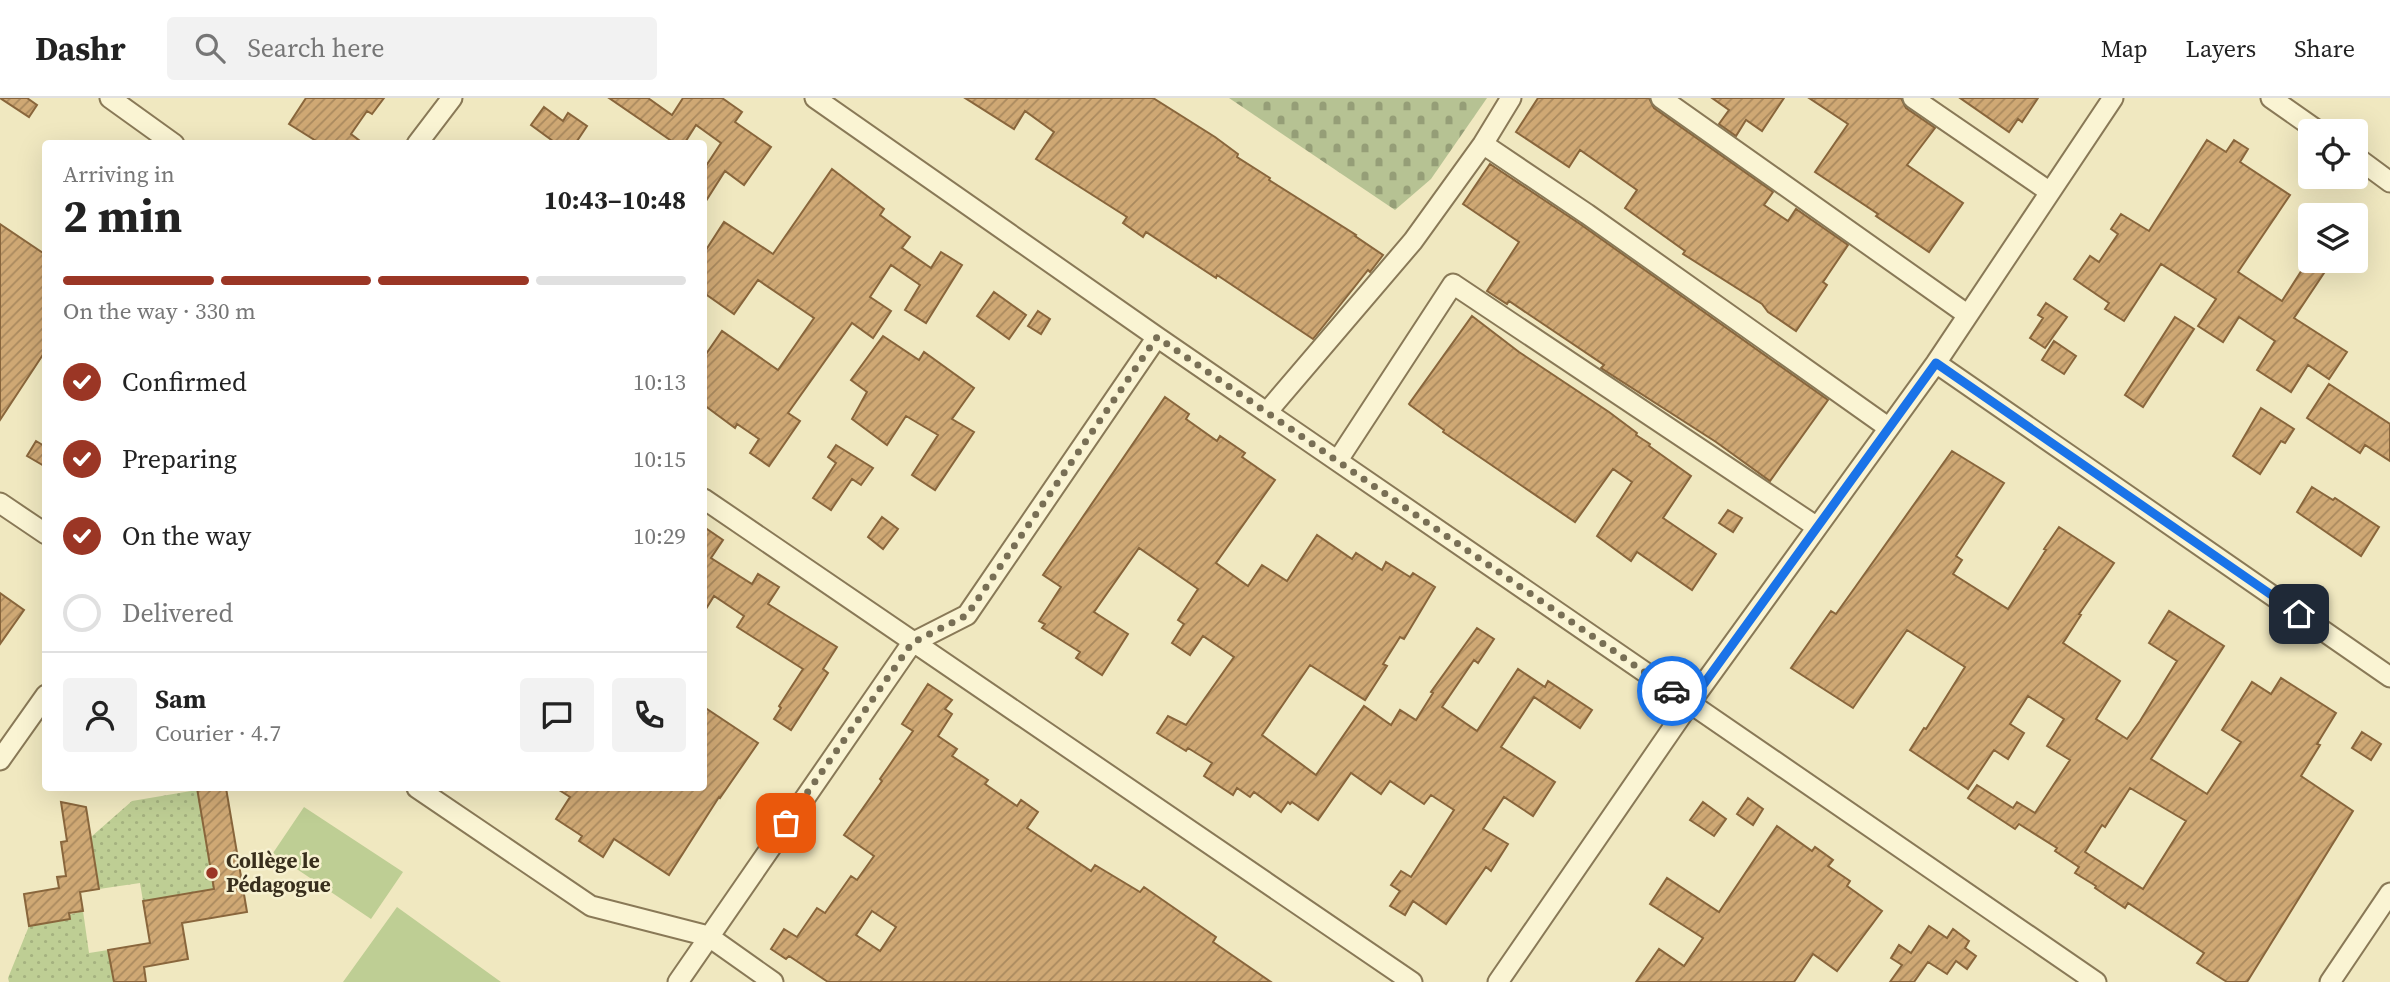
<!DOCTYPE html>
<meta charset="utf-8">
<style>
body{margin:0;font-family:"Source Serif 4",serif;background:#f2f2f2;color:#222;height:100vh;display:flex;flex-direction:column;font-size:26px;white-space:nowrap}
*{box-sizing:border-box;margin:0}
p{font-size:23px;color:#767676}
.icon{flex:none;width:38px;height:38px;fill:none;stroke:currentColor;stroke-width:2;stroke-linecap:round;stroke-linejoin:round}
.map{position:relative;flex:1;overflow:hidden}
.details{position:absolute;left:42px;top:42px;width:665px;height:651px;display:flex;flex-direction:column;background:#fff;border-radius:7px;box-shadow:0 7px 28px #0002}
.details>*{flex:none}
.fabs{position:absolute;left:2298px;top:21px;display:grid;gap:14px}
.fabs a{display:grid;place-items:center;width:70px;height:70px;border-radius:7px;background:#fff;box-shadow:0 7px 28px #0002;font-size:35px}
.pin{position:absolute;display:grid;place-items:center;width:60px;height:60px;color:#fff;margin:-30px;border-radius:14px;box-shadow:0 4px 10px #0006}
.courier{position:absolute;display:grid;place-items:center;width:70px;height:70px;margin:-35px;border:5px solid #1a73e8;border-radius:50%;background:#fff;color:#222;box-shadow:0 2px 9px #0007}
.headline em{font-style:normal;font-weight:700}
.headline div{display:flex;flex-direction:column-reverse}
.headline{display:flex;align-items:center;justify-content:space-between;height:119px;padding:0 21px}
h1{font-size:46px;font-weight:700;line-height:52px}
.bar{display:grid;grid-template-columns:repeat(4,1fr);gap:10px 7px;align-content:center;height:84px;padding:0 21px}
.bar i{height:9px;border-radius:5px;background:#e0e0e0}
.bar .active{background:#9b3625}
.bar p{grid-column:span 4}
.line{display:flex;align-items:center;gap:18px;padding:0 21px;border-top:2px solid #e0e0e0}
.line div{flex:1}
.round{display:grid;place-items:center;flex:none;width:74px;height:74px;border-radius:7px;background:#f2f2f2}
ol{padding:0 21px;list-style:none}
li{display:flex;align-items:center;gap:21px;height:77px}
li p{margin-inline-start:auto}
li .icon{padding:7px;border-radius:50%;background:#9b3625;color:#fff;stroke-width:4}
li:last-child{color:#767676}
li i{width:38px;height:38px;border:4px solid #e0e0e0;border-radius:50%}
header{display:flex;align-items:center;gap:42px;box-sizing:border-box;height:98px;padding:0 35px;background:#fff;border-bottom:2px solid #e0e0e0}
header strong{font-size:33px}
nav{display:flex;gap:38px;margin-inline-start:auto;font-size:24px}
.search{width:490px;height:63px;background:#f2f2f2;display:flex;align-items:center;gap:18px;box-sizing:border-box;padding:0 24px;border-radius:7px;color:#767676;font-size:26px}
.map>svg:first-child{display:block}
.grass{fill:url(#grass-dots)}
.cemetery{fill:url(#cemetery-stones)}
.pitch{fill:#bece94}
.building{fill:url(#building-hatch);stroke:#89663c;stroke-width:2;fill-rule:evenodd}
.lines{fill:none;stroke-linecap:round;stroke-linejoin:round}
.minor-casing{stroke:#897957;stroke-width:23}
.minor{stroke:#faf4d3;stroke-width:19}
.done{stroke:#786f55;stroke-width:7;stroke-dasharray:0 12.6}
.route{stroke:#1a73e8;stroke-width:9}
.poi-dot{fill:#9b3625;stroke:#f7f1d0;stroke-width:2.5}
.labels{text-anchor:middle;stroke-width:5;stroke-linejoin:round;paint-order:stroke}
.poi-label{font-size:21px;font-weight:bold;fill:#382e1c;stroke:#f7f1d0;text-anchor:start}
</style>
<header>
<strong>Dashr</strong>
<div class="search"><svg class="icon" aria-label="search" viewBox="0 0 24 24"><circle cx="10" cy="10" r="6"/><path d="M15 15l6 6"/></svg>Search here</div>
<nav><a>Map</a><a>Layers</a><a>Share</a></nav>
</header>
<div class="map">
<svg width="2390" height="884" viewBox="0 0 2390 884">
<defs>
<pattern id="grass-dots" width="8" height="8" patternUnits="userSpaceOnUse" patternTransform="scale(1.75)"><rect width="8" height="8" fill="#bece94"/><path d="M2 2h.1M6 6h.1" fill="none" stroke="#a4b17f" stroke-width="1.8" stroke-linecap="round"/></pattern>
<pattern id="cemetery-stones" width="16" height="16" patternUnits="userSpaceOnUse" patternTransform="scale(1.75)"><rect width="16" height="16" fill="#b6c293"/><path d="M2 7V4a2 2 0 0 1 4 0v3zM10 15v-3a2 2 0 0 1 4 0v3z" fill="#959e77"/></pattern>
<pattern id="building-hatch" width="6" height="6" patternUnits="userSpaceOnUse" patternTransform="scale(1.75)"><rect width="6" height="6" fill="#cfa874"/><path d="M-1 1l2-2M0 6l6-6M5 7l2-2" fill="none" stroke="#a9895e"/></pattern>
</defs>
<rect width="100%" height="100%" fill="#f0e8c0"/>
<path class="grass" d="M197,692L214,791L143,803L140,785L99,791L91,739L132,703Z
M83,813L89,855L108,852L114,884H9L8,880L29,828Z"/>
<path class="cemetery" d="M1229,0H1487L1431,81L1395,112Z"/>
<path class="pitch" d="M304,709L403,774L371,821L273,755Z
M397,809L501,884H343Z"/>
<path class="building" d="M0,0H27L37,7L29,19Z
M306,0H384L372,16L367,13L351,36L364,46H321L289,26Z
M609,0H648L672,17L683,0H722L742,14L735,24L771,49L744,87L725,73L704,106V71L721,45L696,27L684,46H676Z
M965,0H1153L1215,39L1238,56L1237,59L1270,80L1269,82L1356,137L1355,138L1383,157L1370,174L1368,172L1313,241L1217,177L1216,180L1146,134L1143,139L1123,125L1127,119L1036,61L1054,34L1025,13L1014,31Z
M1538,0H1649L1654,10L1773,94L1764,107L1788,123L1796,111L1848,147L1823,184L1827,187L1796,233L1768,214L1762,206L1683,156L1685,153L1625,110L1637,92L1580,52L1569,69L1516,34Z
M1712,0H1784L1762,33L1746,22L1736,38L1719,26L1729,12Z
M1809,0H1901L1906,10L1935,30L1907,67L1963,105L1929,154L1876,118L1878,116L1815,74L1848,26Z
M1960,0H2038L2022,24L2018,21L2009,34Z
M544,9L563,23L568,15L587,28L575,46H557L531,27Z
M2207,42L2226,54L2234,42L2248,51L2240,64L2290,97L2238,174L2282,203L2309,161L2326,172L2294,220L2347,254L2329,281L2308,267L2291,294L2257,272L2275,243L2239,219L2223,244L2198,228L2216,201L2161,166L2124,223L2105,211L2109,205L2074,181L2090,158L2099,164L2118,136L2111,131L2121,116L2149,133Z
M1490,66L1580,126L1828,302L1770,383L1716,344L1601,270L1604,267L1509,203L1507,206L1487,193L1519,144L1463,106Z
M832,71L884,111L880,117L910,139L902,150L931,170L941,154L962,167L926,225L905,212L920,187L891,167L870,199L891,213L873,240L852,225L788,315L800,323L769,368L750,355L759,341L737,326L735,330L704,307V259L722,233L778,272L814,220L758,182L734,216L704,195V155L724,124L773,156Z
M0,126L46,157V252L0,322Z
M994,194L1026,217L1009,241L977,218Z
M2046,205L2067,219L2045,250L2030,240L2043,220L2038,217Z
M1038,213L1050,221L1041,236L1028,228Z
M1472,218L1519,254L1609,314L1637,335L1636,337L1650,346L1649,348L1691,378L1663,420L1716,456L1692,492L1637,454L1631,463L1597,438L1632,384L1613,371L1575,424L1443,334L1444,332L1410,307L1409,306Z
M2175,219L2194,231L2143,309L2125,297Z
M883,238L919,262L924,254L974,290L952,321L974,334L935,392L912,377L938,337L906,318L887,347L852,321L867,294L851,282Z
M2054,243L2076,258L2064,276L2042,262Z
M2329,286L2390,326V363L2365,347L2360,355L2307,320Z
M1165,299L1189,316L1186,321L1217,343L1220,338L1245,355L1242,359L1275,382L1216,465L1248,488L1262,467L1287,483L1317,437L1352,461L1356,455L1382,472L1386,464L1410,479L1413,475L1435,489L1404,541L1400,539L1383,566L1387,568L1365,602L1310,567L1262,637L1316,677L1364,608L1391,627L1400,612L1416,622L1433,595L1431,594L1477,530L1494,541L1478,565L1474,562L1442,609L1477,633L1518,571L1545,589L1548,583L1592,612L1580,630L1534,599L1501,649L1555,684L1533,718L1504,699L1483,731L1508,746L1491,773L1486,769L1446,826L1413,803L1405,817L1390,808L1400,793L1391,787L1401,773L1411,779L1454,712L1431,697L1424,706L1390,683L1381,696L1351,675L1318,722L1292,704L1290,706L1288,704L1281,714L1254,694L1250,699L1237,690L1233,697L1204,678L1212,665L1188,650L1186,653L1157,635L1168,618L1186,627L1234,559L1203,538L1190,557L1172,545L1184,526L1178,522L1198,491L1139,450L1094,514L1128,536L1102,577L1076,560L1080,554L1042,530L1045,526L1039,523L1061,489L1043,477Z
M2261,310L2294,331L2285,345L2281,343L2260,376L2233,358Z
M36,343L46,349V369L27,358Z
M836,347L873,370L861,387L852,381L831,412L813,400L836,365L828,359Z
M1952,353L2004,385L1956,458L1962,462L1953,476L2008,511L2046,452L2044,451L2059,429L2114,465L2079,516L2081,517L2063,545L2120,583L2096,621L2127,641L2140,623L2177,563L2149,545L2169,513L2224,548L2151,661L2207,696L2241,644L2222,632L2252,584L2271,596L2281,580L2336,615L2317,646L2320,647L2301,678L2353,713L2247,884H2227L2197,865L2204,855L2128,805L2125,810L2095,790L2096,788L2075,775L2079,769L2055,753L2057,750L2019,726L2015,731L1968,700L1977,687L2013,710L2017,704L2035,715L2070,662L2047,648L2064,621L2028,598L2010,626L2024,635L2008,661L1994,652L1968,691L1910,652L1924,630L1926,631L1965,569L1907,532L1853,610L1791,570L1831,513L1836,516L1856,488ZM2130,690L2186,723L2143,791L2085,754L2102,727L2105,729Z
M2312,389L2333,402L2335,400L2379,429L2361,458L2297,414Z
M1728,412L1742,420L1733,434L1719,425Z
M882,419L898,431L883,451L868,439Z
M704,429L723,442L711,460L752,486L758,476L779,489L768,506L837,549L823,571L828,575L791,632L774,621L781,610L779,608L803,571L737,529L744,518L714,498L704,514Z
M0,495L24,512L0,546Z
M928,586L952,602L945,611L952,616L938,638L957,651L952,658L988,682L985,686L1017,708L1021,702L1038,714L1027,730L1091,773L1095,767L1140,794L1144,789L1216,839L1213,844L1271,884H828L789,858L786,861L771,851L784,831L797,839L817,810L825,815L851,778L857,782L874,758L844,737L882,683L880,681L913,633L902,626ZM872,813L896,829L880,853L856,837Z
M704,609L758,645L720,700L719,699L669,777L614,741L603,759L579,743L582,738L556,721L570,699L556,690H704Z
M2362,634L2381,646L2371,662L2352,650Z
M197,690H226L247,814L182,825L188,861L144,869L146,884H114L108,852L150,845L143,803L214,791Z
M1748,700L1763,711L1753,727L1737,716Z
M61,704L86,709L99,791L80,794L83,813L69,815L70,821L29,828L24,796L59,790L57,779L66,778L61,744L67,743Z
M1703,704L1726,721L1714,738L1690,722Z
M1777,728L1812,753L1815,749L1833,762L1828,768L1850,783L1847,788L1882,813L1837,873L1813,856L1794,884H1636L1659,851L1684,868L1703,840L1650,806L1667,780L1719,814Z
M1929,828L1947,840L1953,831L1969,843L1965,850L1976,858L1967,871L1956,863L1947,876L1928,864L1914,884H1890L1902,867L1891,860L1899,847L1911,855Z"/>
<g class="lines">
<g class="minor-casing">
<path id="minor" d="M110,0L174,46
M815,0L1157,239L2096,884
M1661,0L1968,217
M1913,0L2050,94
M2271,0L2318,33
M417,46L452,0
M1483,46L1587,116L1889,330
M2356,59L2390,84
M1936,265L2390,579
M1267,314L1413,143L1483,46L1511,0
M1338,362L1453,186L1817,429
M704,401L1412,884
M0,405L46,436
M0,662L46,597
M417,690L591,808L708,838L773,884
M678,884L912,545L967,517L1157,239
M1498,884L1690,605L1936,265L2113,0
M2330,884L2390,795"/>
</g>
<use href="#minor" class="minor"/>
</g>
<g class="lines">
<path class="done" d="M786,725L912,545L967,517L1157,239L1672,593"/>
<path class="route" d="M1672,593L1690,605L1936,265L2299,516"/>
</g>
<circle class="poi-dot" cx="212" cy="775" r="7"/>
<g class="labels">
<g class="poi-label">
<text x="226" y="770">Collège le<tspan x="226" dy="24">Pédagogue</tspan></text>
</g>
</g>
</svg>
<div class="fabs">
<a><svg class="icon" aria-label="locate" viewBox="0 0 24 24"><circle cx="12" cy="12" r="6"/><path d="M12 2v4M12 18v4M2 12h4M18 12h4"/></svg></a>
<a><svg class="icon" aria-label="layers" viewBox="0 0 24 24"><path d="M12 4l9 5-9 5-9-5zM3 14l9 5 9-5"/></svg></a>
</div>
<div class="pin" style="left:786px;top:725px;background:#ea580c"><svg class="icon" aria-label="bag" viewBox="0 0 24 24"><path d="M5 8h14l-1 12H6zM9 8a3 3 0 0 1 6 0"/></svg></div>
<div class="pin" style="left:2299px;top:516px;background:#1f2937"><svg class="icon" aria-label="home" viewBox="0 0 24 24"><path d="M3 11l9-7 9 7M6 9v11h12V9"/></svg></div>
<div class="courier" style="left:1672px;top:593px"><svg class="icon" aria-label="car" viewBox="0 0 24 24"><path d="M5 17H2v-5l4-1 3-4h7l3 4 3 1v5h-3M9 17h6M6 11h13"/><circle cx="7" cy="17" r="2"/><circle cx="17" cy="17" r="2"/></svg></div>
<section class="details">
<div class="headline"><div><h1>2 min</h1><p>Arriving in</p></div><em>10:43–10:48</em></div>
<div class="bar"><i class="active"></i><i class="active"></i><i class="active"></i><i></i><p>On the way · 330 m</p></div>
<ol>
<li><svg class="icon" aria-label="check" viewBox="0 0 24 24"><path d="M5 12l5 5 9-10"/></svg>Confirmed<p>10:13</p></li>
<li><svg class="icon" aria-label="check" viewBox="0 0 24 24"><path d="M5 12l5 5 9-10"/></svg>Preparing<p>10:15</p></li>
<li><svg class="icon" aria-label="check" viewBox="0 0 24 24"><path d="M5 12l5 5 9-10"/></svg>On the way<p>10:29</p></li>
<li><i></i>Delivered</li>
</ol>
<div class="line" style="height:126px"><a class="round"><svg class="icon" aria-label="person" viewBox="0 0 24 24"><circle cx="12" cy="8" r="4"/><path d="M4 21q1-7 8-7t8 7"/></svg></a><div><b>Sam</b><p>Courier · 4.7</p></div><a class="round"><svg class="icon" aria-label="chat" viewBox="0 0 24 24"><path d="M4 5h16v11H9l-5 4z"/></svg></a><a class="round"><svg class="icon" aria-label="phone" viewBox="0 0 24 24"><path d="M5 4h4l2 5-3 2q2 4 5 5l2-3 5 2v4C11 20 4 13 5 4z"/></svg></a></div>
</section>
</div>
